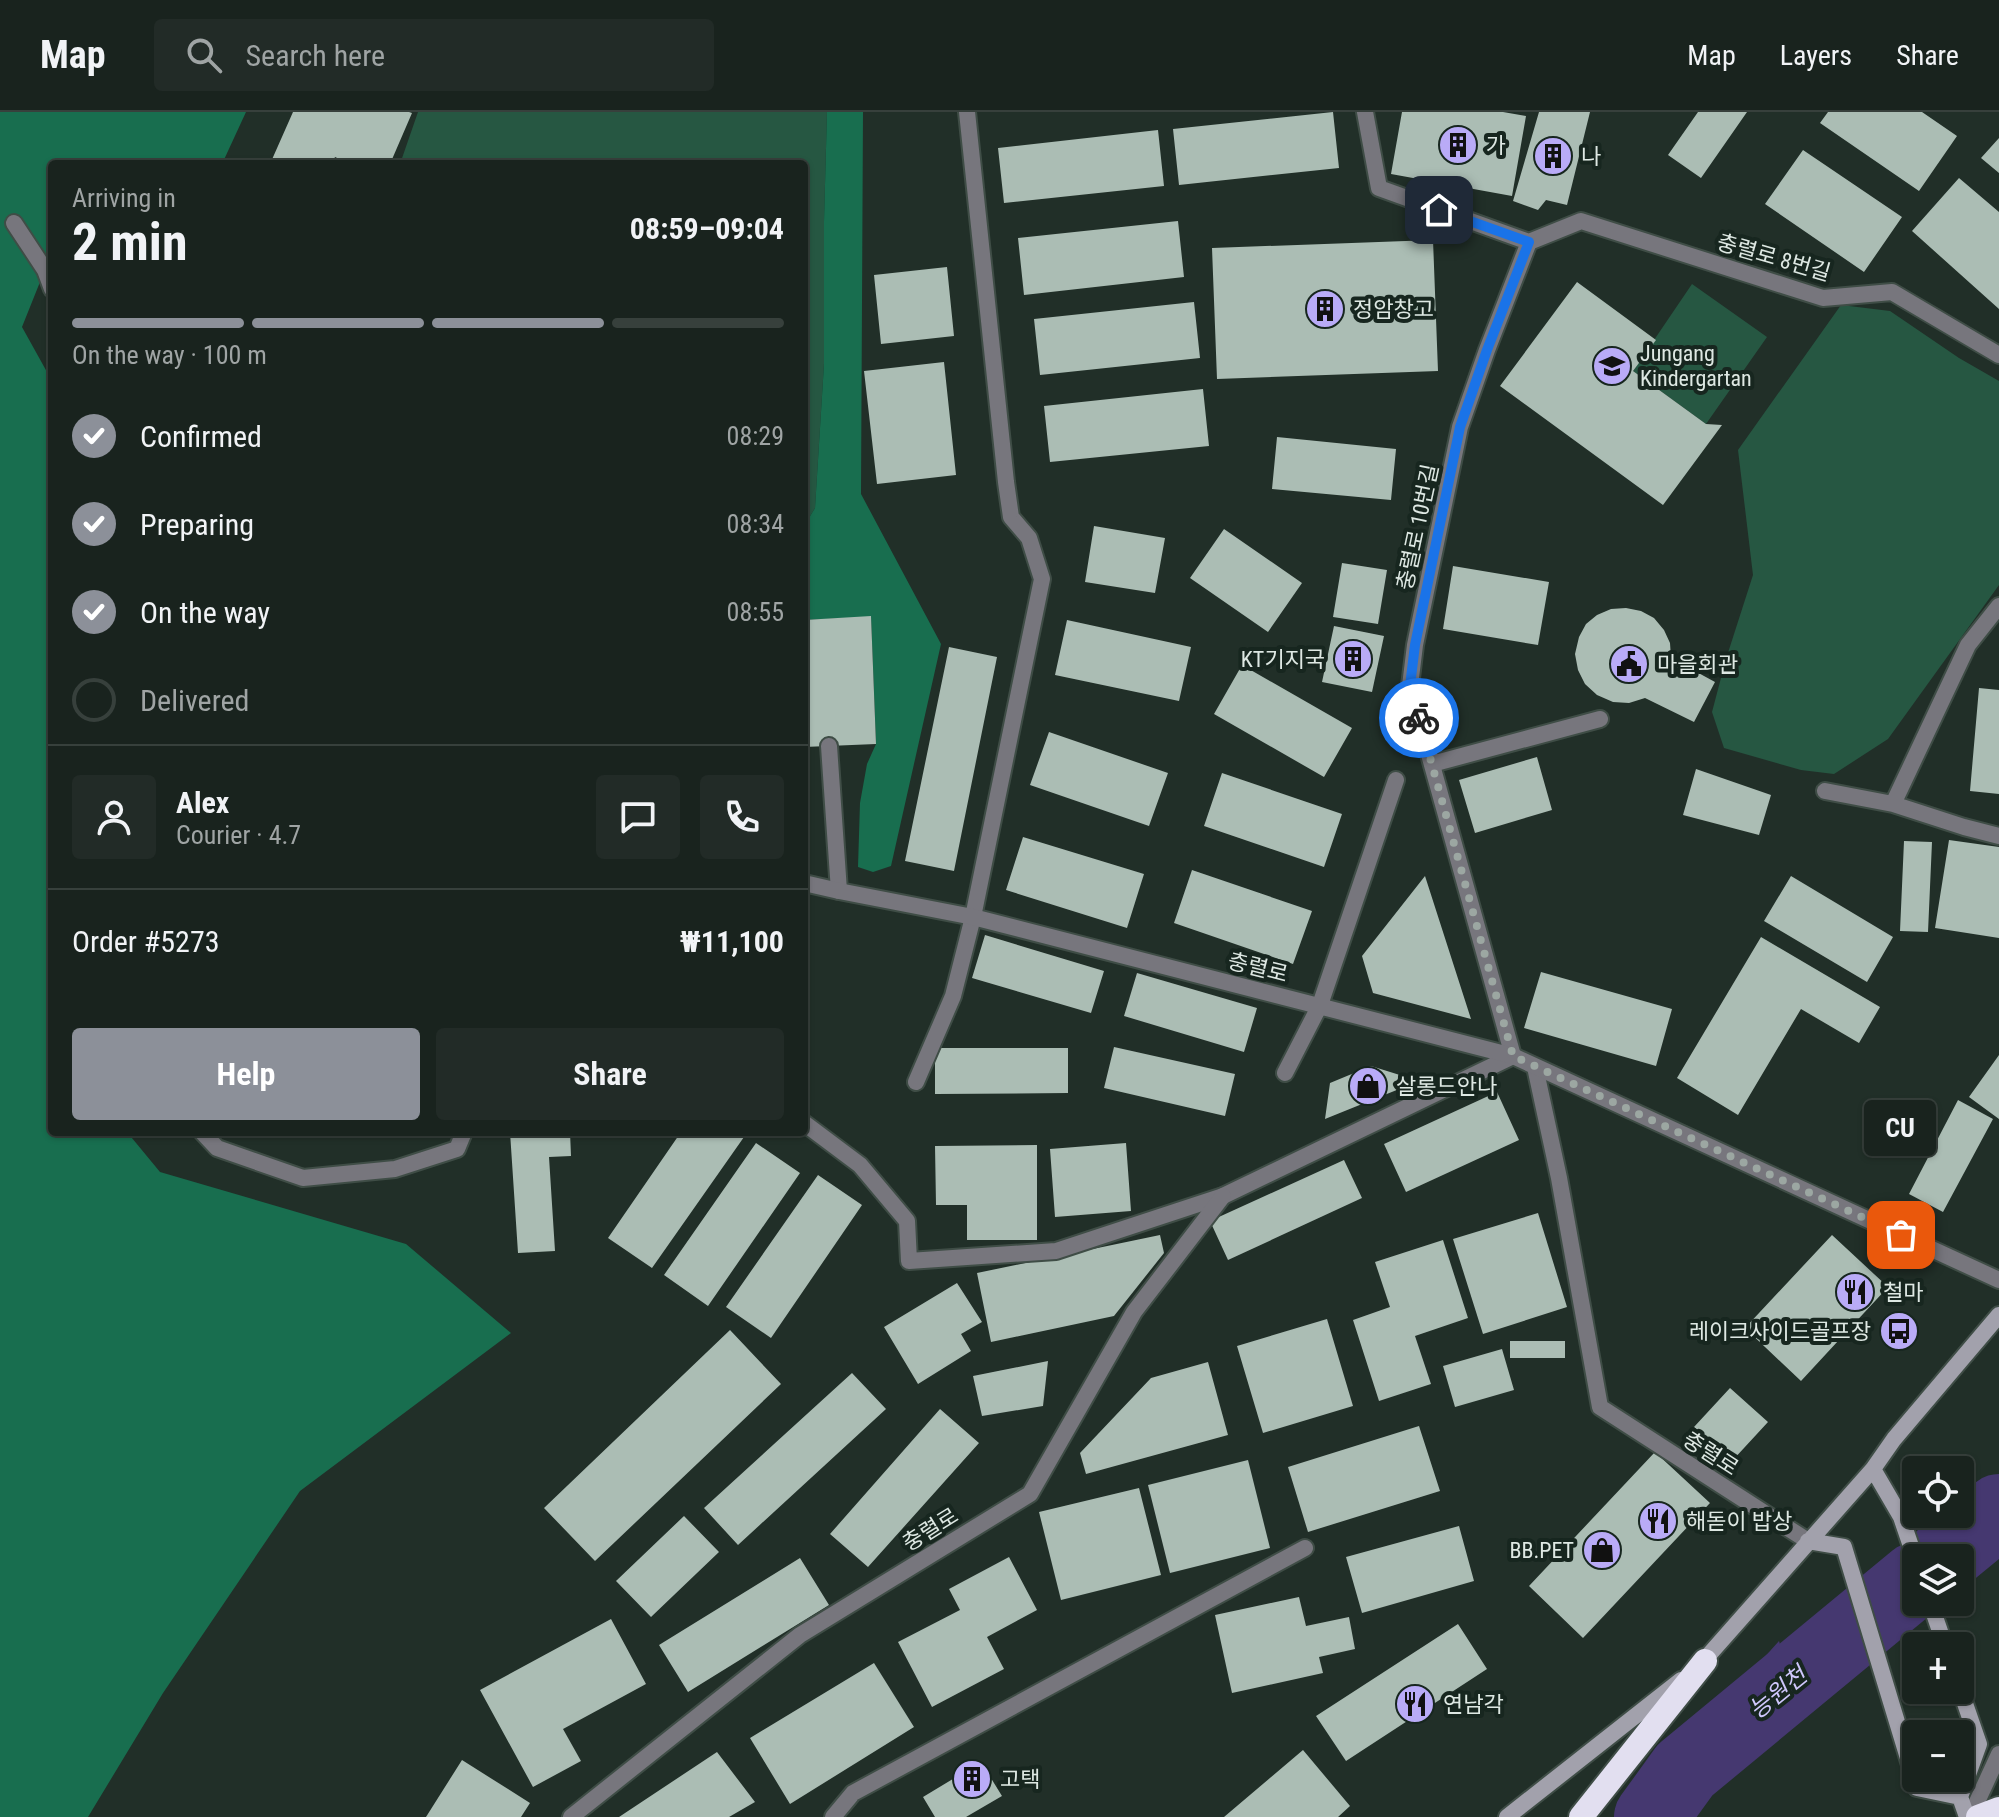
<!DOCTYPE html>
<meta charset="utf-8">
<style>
body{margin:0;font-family:"Roboto Condensed","Noto Sans KR",sans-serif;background:#222b27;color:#f1f3f6;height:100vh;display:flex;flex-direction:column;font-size:30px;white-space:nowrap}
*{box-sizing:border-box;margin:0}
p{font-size:26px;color:#9fa4a4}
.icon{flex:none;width:44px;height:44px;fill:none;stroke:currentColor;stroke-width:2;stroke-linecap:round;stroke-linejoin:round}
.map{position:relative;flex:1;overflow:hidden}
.details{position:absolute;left:48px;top:48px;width:760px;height:976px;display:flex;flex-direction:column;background:#19231e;border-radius:8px;box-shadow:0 2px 6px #0004,0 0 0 2px #37403c}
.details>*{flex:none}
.controls{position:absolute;left:1902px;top:1344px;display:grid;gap:16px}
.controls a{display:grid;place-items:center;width:72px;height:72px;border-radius:8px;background:#19231e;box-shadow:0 2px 6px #0004,0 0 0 2px #37403c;font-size:40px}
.pin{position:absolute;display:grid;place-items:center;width:68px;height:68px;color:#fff;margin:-34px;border-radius:16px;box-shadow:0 4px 12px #0006}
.courier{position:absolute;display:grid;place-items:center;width:80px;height:80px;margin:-40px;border:6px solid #1a73e8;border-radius:50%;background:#fff;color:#222;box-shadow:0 2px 10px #0007}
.bubble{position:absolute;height:56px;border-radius:8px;background:#19231e;box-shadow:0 2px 6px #0004,0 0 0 2px #37403c;font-size:26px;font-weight:700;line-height:56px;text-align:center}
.overview em{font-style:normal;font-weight:700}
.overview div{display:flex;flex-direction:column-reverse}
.overview{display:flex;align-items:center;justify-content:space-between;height:136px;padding:0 24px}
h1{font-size:52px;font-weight:700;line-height:60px}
.bar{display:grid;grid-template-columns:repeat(4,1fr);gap:12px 8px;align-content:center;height:96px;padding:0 24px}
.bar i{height:10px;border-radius:6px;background:#37403c}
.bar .current{background:#8c9099}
.bar p{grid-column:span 4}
.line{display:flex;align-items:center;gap:20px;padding:0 24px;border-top:2px solid #37403c}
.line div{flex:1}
.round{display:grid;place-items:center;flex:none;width:84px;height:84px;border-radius:8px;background:#222b27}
ol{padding:0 24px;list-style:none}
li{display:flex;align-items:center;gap:24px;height:88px}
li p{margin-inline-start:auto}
li .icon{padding:8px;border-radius:50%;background:#8c9099;color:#fff;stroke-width:4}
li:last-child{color:#9fa4a4}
li i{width:44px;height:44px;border:4px solid #37403c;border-radius:50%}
.primary-button{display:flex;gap:16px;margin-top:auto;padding:16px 24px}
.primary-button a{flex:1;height:92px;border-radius:8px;background:#8c9099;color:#fff;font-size:32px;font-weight:700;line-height:92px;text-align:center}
.primary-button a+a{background:#222b27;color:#f1f3f6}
header{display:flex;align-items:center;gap:48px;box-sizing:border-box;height:112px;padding:0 40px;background:#19231e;border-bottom:2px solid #37403c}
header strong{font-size:38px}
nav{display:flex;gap:44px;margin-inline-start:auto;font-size:28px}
.search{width:560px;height:72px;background:#222b27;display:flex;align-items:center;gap:20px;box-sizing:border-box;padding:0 28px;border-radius:8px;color:#9fa4a4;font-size:30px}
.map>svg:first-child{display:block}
.green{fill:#265742}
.forest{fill:#186e4f}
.water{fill:#453870}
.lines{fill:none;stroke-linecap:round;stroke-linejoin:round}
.river{stroke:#453870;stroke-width:74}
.building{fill:#abbdb4}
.lane-casing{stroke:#3f4d46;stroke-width:20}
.street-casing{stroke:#3f4d46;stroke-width:20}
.secondary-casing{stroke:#3f4d46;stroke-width:20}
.highway-casing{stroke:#3f4d46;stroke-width:28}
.lane{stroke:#77767d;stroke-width:16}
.street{stroke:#77767d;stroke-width:16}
.secondary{stroke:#a2a1ac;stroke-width:16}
.highway{stroke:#e2dff0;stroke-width:24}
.done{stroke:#9ca7a2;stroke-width:8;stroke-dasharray:0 14.4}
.route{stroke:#1a73e8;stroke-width:10}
.labels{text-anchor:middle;stroke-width:8;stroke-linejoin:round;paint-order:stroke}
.poi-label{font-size:22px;fill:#dee8e3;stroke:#17261f;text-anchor:start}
.street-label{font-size:22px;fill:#dee8e3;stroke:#17261f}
.water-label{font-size:24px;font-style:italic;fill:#cfc7fc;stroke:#17261f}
</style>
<header>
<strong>Map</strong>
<div class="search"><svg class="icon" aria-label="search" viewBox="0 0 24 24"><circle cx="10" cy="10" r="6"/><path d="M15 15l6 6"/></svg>Search here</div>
<nav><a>Map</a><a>Layers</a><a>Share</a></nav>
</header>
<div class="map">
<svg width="1999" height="1705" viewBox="0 0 1999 1705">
<rect width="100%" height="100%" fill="#212f28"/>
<path class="green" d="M418,0H827L824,109V252L815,396L804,414V52H400Z
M1692,172L1767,225L1706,312L1633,259Z
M1841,193L1890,199L1959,246L1999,269V473L1888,627L1834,662L1801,658L1724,636L1712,600L1726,547L1753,463L1738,338Z"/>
<path class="forest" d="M0,0H246L222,52H52V140L22,215L52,269V1020H127L160,1060L406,1132L511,1221L300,1379L163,1581L88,1705H0Z
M827,0H863L861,382L941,532L891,754L873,760L858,755L860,691L867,652L876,632L871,505L804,508V414L815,396L824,252V109Z"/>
<path class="water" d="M1779,1529L1802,1606L1706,1662L1685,1705H1630L1717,1598Z"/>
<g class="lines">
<path class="river" d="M1942,1446L1999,1399
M1651,1705L1685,1658L1916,1467"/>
</g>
<path class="building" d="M293,0H409L412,1L390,52H350L335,45L332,52H270Z
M1333,0L1339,56L1179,73L1173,17Z
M1402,0H1503L1526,4L1512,84L1391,62Z
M1539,0H1590L1567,93L1546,88L1538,98L1513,89Z
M1698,0H1747L1701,66L1668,43Z
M1828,0H1922L1957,24L1919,79L1820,11Z
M1158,18L1164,74L1004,91L998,36Z
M1999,26V61L1981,46Z
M1803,38L1902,105L1864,160L1765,92Z
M1959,66L1999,100V197L1912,119Z
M1178,109L1184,165L1024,183L1018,126Z
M1433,128L1438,259L1217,267L1212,136Z
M947,155L954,224L881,232L874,163Z
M1577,170L1656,228L1633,259L1706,312L1722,313L1663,393L1500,274Z
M1194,190L1200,246L1040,263L1034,207Z
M944,250L956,363L877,372L864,259Z
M1203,277L1209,334L1050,350L1044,294Z
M1277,325L1396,337L1391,388L1272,377Z
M1094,414L1165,426L1155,481L1085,470Z
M1224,417L1302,471L1268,520L1190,466Z
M1342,451L1387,458L1378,512L1333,505Z
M1453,454L1549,470L1538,533L1443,517Z
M1626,496L1641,499L1654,506L1664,518L1670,531L1671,546L1715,570L1694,610L1645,586L1629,591L1613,590L1597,583L1585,572L1578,558L1575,542L1579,525L1586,512L1597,503L1611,497Z
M871,504L876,632L804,635V508Z
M1067,508L1191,535L1179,589L1055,563Z
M1334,514L1384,524L1372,580L1322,570Z
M949,535L997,545L954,759L905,749Z
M1242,553L1352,616L1324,665L1214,602Z
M1979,576L1999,578V682L1970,679Z
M1049,620L1168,661L1149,714L1030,673Z
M1537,645L1552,698L1475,721L1459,668Z
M1696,657L1771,683L1759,723L1683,703Z
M1222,661L1342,702L1324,755L1204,714Z
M1023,725L1144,762L1127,816L1006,778Z
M1949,728L1999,735V826L1935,816Z
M1904,729L1932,730L1928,820L1900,819Z
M1192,758L1312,799L1293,852L1174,811Z
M1425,764L1471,907L1373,881L1362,844Z
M1791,764L1893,825L1867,870L1764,809Z
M985,823L1104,859L1091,901L972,866Z
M1761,825L1880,895L1859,931L1801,897L1738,1003L1677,966Z
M1541,860L1672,897L1656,954L1524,916Z
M1137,861L1257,896L1244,940L1124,904Z
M1114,935L1235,962L1225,1004L1104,976Z
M935,936H1068V981L935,982Z
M1999,943V1007L1969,985Z
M1371,954L1419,969L1325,1007L1330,971Z
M1497,980L1519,1028L1406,1080L1384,1032Z
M1958,988L1993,1007L1943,1100L1909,1082Z
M510,1020H570L571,1044L549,1045L555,1139L518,1141Z
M681,1020H737L744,1025L652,1156L608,1126Z
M756,1031L800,1061L708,1194L664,1163Z
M1126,1031L1131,1099L1055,1105L1050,1037Z
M1037,1033V1128H967V1093H936L935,1034Z
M1344,1048L1362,1086L1228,1148L1210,1109Z
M818,1063L862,1093L771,1226L726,1195Z
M1538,1101L1567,1195L1483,1222L1453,1127Z
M1160,1123L1164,1141L1114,1204L991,1230L977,1161Z
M1832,1123L1888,1175L1801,1269L1745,1216Z
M1443,1128L1468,1206L1415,1224L1431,1272L1379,1289L1353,1208L1390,1195L1375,1150Z
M957,1171L982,1210L961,1222L971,1239L918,1272L884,1215Z
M1327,1207L1353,1294L1263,1321L1237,1234Z
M730,1218L781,1272L595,1449L544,1396Z
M1510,1229H1565V1246H1510Z
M1502,1237L1514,1278L1455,1295L1443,1254Z
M1048,1249L1043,1294L982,1304L973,1264Z
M1208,1250L1228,1323L1086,1362L1080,1341L1151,1266Z
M852,1261L886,1297L738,1433L704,1396Z
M1730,1276L1768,1310L1732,1349L1694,1315Z
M940,1297L979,1331L868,1455L830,1422Z
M1419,1314L1440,1379L1308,1420L1288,1355Z
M1655,1340L1710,1391L1583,1526L1529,1474Z
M1248,1348L1270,1436L1170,1461L1148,1373Z
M1139,1376L1161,1463L1061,1488L1039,1400Z
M684,1404L719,1440L651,1505L616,1469Z
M1459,1414L1474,1469L1362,1501L1346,1445Z
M1009,1445L1037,1498L987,1525L1004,1557L932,1595L898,1530L960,1498L949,1477Z
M800,1446L829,1493L688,1580L659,1533Z
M1299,1485L1306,1514L1349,1505L1355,1537L1319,1545L1323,1561L1232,1581L1215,1503Z
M611,1507L646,1572L563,1617L581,1649L533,1675L480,1578Z
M1458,1512L1487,1557L1346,1649L1316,1604Z
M874,1551L914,1615L790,1692L750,1626Z
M1303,1638L1350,1694L1338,1705H1224Z
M717,1640L755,1690L729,1705H619Z
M462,1648L530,1691L521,1705H426Z
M981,1650L1002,1684L966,1705H935L923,1685Z"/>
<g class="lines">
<g class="lane-casing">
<path id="lane" d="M14,111L45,158L52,177
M829,634L839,779
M1432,652L1600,607
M1825,679L1893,692L1968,533L1999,494
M1893,692L1964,715L1999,724
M1535,955L1559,1066L1600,1295L1808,1429
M916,970L953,884L973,805L1042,467L1029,426L1011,405L1006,370L967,0
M804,1011L860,1053L907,1109L909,1149L1056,1139L1223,1084L1513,944L1410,574
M202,1020L217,1036L303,1066L395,1057L457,1037L464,1020
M833,1705L853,1681L1305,1436"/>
</g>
<g class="street-casing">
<path id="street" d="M1365,0L1379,76L1529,130L1487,238L1460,315L1415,533L1410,574
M1529,130L1581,109L1823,186L1892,180L1999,243
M804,771L839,779L973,805L1513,944L1999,1168
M1285,961L1320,893L1396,668
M571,1705L800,1523L1030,1382L1134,1200L1223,1084
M1970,1705L1999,1642"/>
</g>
<g class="secondary-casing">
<path id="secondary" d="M1873,1357L1901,1405L1916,1449
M1808,1429L1844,1435L1917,1676L1960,1685
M1930,1490L1945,1534
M1699,1554L1873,1357L1894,1327L1999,1203
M1960,1577L1979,1632L1960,1685L1967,1705
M1507,1705L1681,1568"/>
</g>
<g class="highway-casing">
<path id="highway" d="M1581,1705L1705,1549
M1978,1705L1999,1697"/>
</g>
<use href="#lane" class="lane"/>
<use href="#street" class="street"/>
<use href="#secondary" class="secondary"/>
<use href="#highway" class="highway"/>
</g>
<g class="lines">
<path class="done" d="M1419,606L1513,944L1901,1123"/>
<path class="route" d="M1419,606L1410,574L1415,533L1460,315L1487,238L1529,130L1439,98"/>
</g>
<defs>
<g id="building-disc" transform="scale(2)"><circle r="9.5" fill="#b9abf7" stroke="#17261f"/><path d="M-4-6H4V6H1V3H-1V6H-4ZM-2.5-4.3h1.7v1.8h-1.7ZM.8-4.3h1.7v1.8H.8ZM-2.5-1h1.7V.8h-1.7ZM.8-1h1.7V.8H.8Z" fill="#111"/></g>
<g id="school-disc" transform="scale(2)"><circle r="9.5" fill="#b9abf7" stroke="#17261f"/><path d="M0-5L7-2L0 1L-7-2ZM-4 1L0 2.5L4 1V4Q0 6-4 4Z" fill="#111"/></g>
<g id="civic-disc" transform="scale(2)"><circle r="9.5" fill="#b9abf7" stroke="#17261f"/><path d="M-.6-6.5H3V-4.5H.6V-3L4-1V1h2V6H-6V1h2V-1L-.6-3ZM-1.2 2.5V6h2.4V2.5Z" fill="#111"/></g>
<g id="shop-disc" transform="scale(2)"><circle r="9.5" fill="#b9abf7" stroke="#17261f"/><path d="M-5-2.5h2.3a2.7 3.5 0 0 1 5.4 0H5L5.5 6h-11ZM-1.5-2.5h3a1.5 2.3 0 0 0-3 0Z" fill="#111"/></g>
<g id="restaurant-disc" transform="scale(2)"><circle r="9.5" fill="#b9abf7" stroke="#17261f"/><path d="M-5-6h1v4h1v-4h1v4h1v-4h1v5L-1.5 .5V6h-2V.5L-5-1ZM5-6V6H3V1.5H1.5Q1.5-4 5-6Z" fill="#111"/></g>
<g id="bus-disc" transform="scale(2)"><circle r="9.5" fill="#b9abf7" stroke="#17261f"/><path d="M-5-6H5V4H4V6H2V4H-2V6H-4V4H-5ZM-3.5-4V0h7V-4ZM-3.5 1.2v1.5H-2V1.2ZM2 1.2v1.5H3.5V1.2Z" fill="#111"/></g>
</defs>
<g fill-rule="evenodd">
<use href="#building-disc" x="1458" y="33"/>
<use href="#building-disc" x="1553" y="44"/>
<use href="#building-disc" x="1325" y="197"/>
<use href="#school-disc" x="1612" y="254"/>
<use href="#building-disc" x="1353" y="547"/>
<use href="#civic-disc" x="1629" y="552"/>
<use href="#shop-disc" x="1368" y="974"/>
<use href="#restaurant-disc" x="1855" y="1180"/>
<use href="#bus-disc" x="1899" y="1219"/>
<use href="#restaurant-disc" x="1658" y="1409"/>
<use href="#shop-disc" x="1602" y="1438"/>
<use href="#restaurant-disc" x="1415" y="1592"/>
<use href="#building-disc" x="972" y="1667"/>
</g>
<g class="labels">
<g class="poi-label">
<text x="1486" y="41">가</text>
<text x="1581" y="52">나</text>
<text x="1353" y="205">정암창고</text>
<text x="1640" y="249">Jungang<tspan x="1640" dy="25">Kindergartan</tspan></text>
<text x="1325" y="555" text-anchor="end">KT기지국</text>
<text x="1657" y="560">마을회관</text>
<text x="1396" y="982">살롱드안나</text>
<text x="1883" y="1188">철마</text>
<text x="1871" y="1227" text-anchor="end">레이크사이드골프장</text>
<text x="1686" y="1417">해돋이 밥상</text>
<text x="1574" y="1446" text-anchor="end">BB.PET</text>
<text x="1443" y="1600">연남각</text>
<text x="1000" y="1675">고택</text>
</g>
<g class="street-label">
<text transform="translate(1774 145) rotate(16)" y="8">충렬로 8번길</text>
<text transform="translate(1417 415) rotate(-78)" y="8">충렬로 10번길</text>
<text transform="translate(1258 855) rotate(14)" y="8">충렬로</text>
<text transform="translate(1711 1341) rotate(33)" y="8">충렬로</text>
<text transform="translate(930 1417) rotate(-32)" y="8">충렬로</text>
</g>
<g class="water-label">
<text transform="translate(1778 1581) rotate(-39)" y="8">능원천</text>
</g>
</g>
</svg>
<div class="controls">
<a><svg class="icon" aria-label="locate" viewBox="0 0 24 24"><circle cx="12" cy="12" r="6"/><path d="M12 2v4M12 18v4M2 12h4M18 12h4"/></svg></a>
<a><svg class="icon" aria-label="layers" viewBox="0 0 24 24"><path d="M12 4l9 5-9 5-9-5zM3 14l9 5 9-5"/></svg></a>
<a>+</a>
<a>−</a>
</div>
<div class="pin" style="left:1901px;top:1123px;background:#ea580c"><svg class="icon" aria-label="bag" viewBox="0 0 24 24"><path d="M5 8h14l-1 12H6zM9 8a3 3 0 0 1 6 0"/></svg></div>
<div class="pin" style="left:1439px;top:98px;background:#1f2937"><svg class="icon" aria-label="home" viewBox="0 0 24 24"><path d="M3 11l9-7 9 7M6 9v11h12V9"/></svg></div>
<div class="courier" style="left:1419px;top:606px"><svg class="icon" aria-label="bike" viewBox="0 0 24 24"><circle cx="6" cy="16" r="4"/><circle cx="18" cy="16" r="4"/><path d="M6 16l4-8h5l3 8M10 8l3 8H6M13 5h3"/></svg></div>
<div class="bubble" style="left:1864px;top:988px;width:72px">CU</div>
<section class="details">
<div class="overview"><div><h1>2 min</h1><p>Arriving in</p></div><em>08:59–09:04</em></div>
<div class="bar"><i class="current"></i><i class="current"></i><i class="current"></i><i></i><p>On the way · 100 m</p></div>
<ol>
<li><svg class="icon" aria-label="check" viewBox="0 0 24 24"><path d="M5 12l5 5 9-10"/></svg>Confirmed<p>08:29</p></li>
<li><svg class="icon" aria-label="check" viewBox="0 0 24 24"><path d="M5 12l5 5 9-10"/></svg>Preparing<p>08:34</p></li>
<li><svg class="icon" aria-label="check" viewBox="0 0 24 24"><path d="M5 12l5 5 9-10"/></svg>On the way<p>08:55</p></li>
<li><i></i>Delivered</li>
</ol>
<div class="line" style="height:144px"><a class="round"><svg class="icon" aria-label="person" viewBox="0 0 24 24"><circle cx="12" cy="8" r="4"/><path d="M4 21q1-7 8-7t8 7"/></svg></a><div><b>Alex</b><p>Courier · 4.7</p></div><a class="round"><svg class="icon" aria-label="chat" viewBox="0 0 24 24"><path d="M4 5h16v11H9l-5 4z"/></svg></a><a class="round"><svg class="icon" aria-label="phone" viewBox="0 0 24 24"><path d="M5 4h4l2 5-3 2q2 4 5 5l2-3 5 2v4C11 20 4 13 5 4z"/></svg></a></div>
<div class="line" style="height:104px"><div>Order #5273</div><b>₩11,100</b></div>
<div class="primary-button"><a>Help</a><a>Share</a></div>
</section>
</div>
